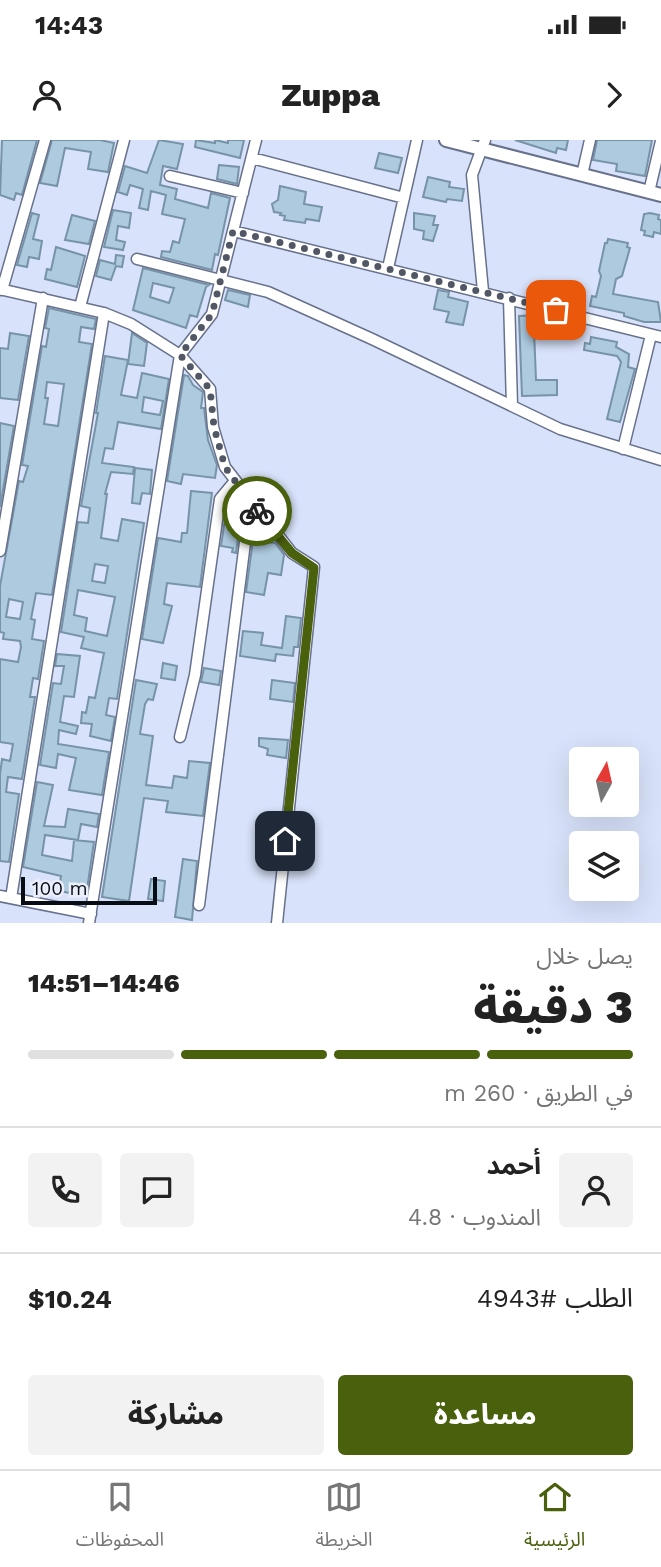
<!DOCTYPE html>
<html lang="ar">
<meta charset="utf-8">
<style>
body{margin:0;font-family:"Work Sans","Noto Sans Arabic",sans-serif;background:#f2f2f2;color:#222;direction:rtl;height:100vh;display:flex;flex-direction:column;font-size:26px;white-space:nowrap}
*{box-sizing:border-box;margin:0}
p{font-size:23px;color:#767676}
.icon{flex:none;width:38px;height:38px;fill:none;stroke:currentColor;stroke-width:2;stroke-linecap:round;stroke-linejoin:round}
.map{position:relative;height:783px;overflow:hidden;direction:ltr}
.details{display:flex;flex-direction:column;background:#fff;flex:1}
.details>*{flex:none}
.needle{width:46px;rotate:8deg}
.fabs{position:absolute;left:569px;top:607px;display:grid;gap:14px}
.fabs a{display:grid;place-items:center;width:70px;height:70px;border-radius:7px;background:#fff;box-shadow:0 7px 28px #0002;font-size:35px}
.scale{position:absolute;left:21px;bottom:18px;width:136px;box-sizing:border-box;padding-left:7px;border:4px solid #080c15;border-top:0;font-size:19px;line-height:24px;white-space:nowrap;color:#080c15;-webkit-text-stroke:5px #eaeffb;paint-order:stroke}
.pin{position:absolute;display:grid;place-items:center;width:60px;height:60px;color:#fff;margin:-30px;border-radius:14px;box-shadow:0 4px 10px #0006}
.courier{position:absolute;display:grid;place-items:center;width:70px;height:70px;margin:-35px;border:5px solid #49600c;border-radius:50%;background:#fff;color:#222;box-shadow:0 2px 9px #0007}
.head em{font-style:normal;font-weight:800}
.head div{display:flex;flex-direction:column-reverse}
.head{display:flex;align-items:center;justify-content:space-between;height:119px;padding:0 28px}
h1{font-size:46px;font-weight:800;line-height:52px}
.bar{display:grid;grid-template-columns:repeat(4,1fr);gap:10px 7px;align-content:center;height:84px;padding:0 28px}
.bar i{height:9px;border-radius:5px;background:#e0e0e0}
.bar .current{background:#49600c}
.bar p{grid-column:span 4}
.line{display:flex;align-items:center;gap:18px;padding:0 28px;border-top:2px solid #e0e0e0}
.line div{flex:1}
.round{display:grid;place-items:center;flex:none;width:74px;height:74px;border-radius:7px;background:#f2f2f2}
.cta{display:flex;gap:14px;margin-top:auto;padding:14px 28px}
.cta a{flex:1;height:80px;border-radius:7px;background:#49600c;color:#fff;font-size:28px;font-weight:800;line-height:80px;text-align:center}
.cta a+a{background:#f2f2f2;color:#222}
.status{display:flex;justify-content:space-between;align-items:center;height:49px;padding:0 35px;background:#fff;direction:ltr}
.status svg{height:19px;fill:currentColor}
header{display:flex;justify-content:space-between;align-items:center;height:91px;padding:0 28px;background:#fff;font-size:32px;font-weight:800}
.tab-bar{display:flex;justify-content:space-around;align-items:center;height:98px;border-top:2px solid #e0e0e0;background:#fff;font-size:19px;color:#767676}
.tab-bar a{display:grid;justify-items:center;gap:4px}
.tab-bar .current{color:#49600c}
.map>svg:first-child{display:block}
.building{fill:#adcadf;stroke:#7793a7;stroke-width:2;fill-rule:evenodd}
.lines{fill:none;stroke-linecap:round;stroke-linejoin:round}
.minor-casing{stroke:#67718c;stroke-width:13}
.tertiary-casing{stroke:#67718c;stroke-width:16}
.minor{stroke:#fff;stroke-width:10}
.tertiary{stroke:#fff;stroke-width:12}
.done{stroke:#515765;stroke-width:7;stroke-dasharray:0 12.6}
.route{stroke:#49600c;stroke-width:9}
</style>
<div class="status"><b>14:43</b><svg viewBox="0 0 49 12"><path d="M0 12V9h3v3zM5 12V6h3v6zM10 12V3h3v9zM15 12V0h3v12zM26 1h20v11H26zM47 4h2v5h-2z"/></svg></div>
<header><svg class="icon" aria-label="forward" viewBox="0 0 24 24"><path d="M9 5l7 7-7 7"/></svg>Zuppa<svg class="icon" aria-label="person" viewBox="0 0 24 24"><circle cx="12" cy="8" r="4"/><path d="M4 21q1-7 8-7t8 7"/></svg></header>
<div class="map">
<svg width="661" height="783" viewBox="0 0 661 783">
<rect width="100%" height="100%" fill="#d8e2fa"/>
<path class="building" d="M2,0H37L22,55L16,53L14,60L0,55Z
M52,0H100L114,3L108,32L88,29L91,12L65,8L57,46L40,43Z
M159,0L183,4L177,29L163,26L160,45L177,49L175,59L208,68L211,53L230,58L218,115L215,114L212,130L161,117L162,111L170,112L173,101L179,103L185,79L162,74L166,55L151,51L148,70L139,68L143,49L130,45L127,55L118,52L125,26L147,33Z
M196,0L215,3V0L228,3V0H244L240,18L195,7Z
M515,0H568L566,10L557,8L556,13Z
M597,0H652L645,36L616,31L617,24L593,20Z
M379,13L402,18L398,33L375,28Z
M219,25L239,27L237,44L217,39Z
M428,37L450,42L449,47L464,49L462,61L447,59L446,62L423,57Z
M280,46L306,52L304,64L322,67L319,81L306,79L305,83L284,80L285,76L280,75L281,73L274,72L272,64L278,60Z
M113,70L131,73L129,88L118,86L116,100L125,102L123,110L104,107Z
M32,73L39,75L33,99L42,101L39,119L29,117L27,127L17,125Z
M414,73L435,76L433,85H438L433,101L423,99L424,91L414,89Z
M650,73L659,75L658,79L661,80V94L654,92L653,97L644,95L645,91L641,90L644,74Z
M72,75L95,81L89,104L65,100Z
M608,99L628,103L627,107L630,108L622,136L616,139L613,154L658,162L661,182H644L624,176V173L590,166L592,156L596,157L601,136L599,131L605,103H607Z
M56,107L85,116L77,147L45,139L47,129L51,130Z
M116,115L124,116L122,127L116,126L111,140L96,136L100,120L115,124Z
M143,128L209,145L206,147L197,177L190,175L186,188L133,170ZM153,143L174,148L169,163L150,157Z
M228,150L250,155L248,167L225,160Z
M438,150L449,152L448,157L468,162L463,185L446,182L449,172L434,169Z
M49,168L96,179L94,189L81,187L79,202L92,204L52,455L36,453L31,479L35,480L32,499L44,501L38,539L33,538L30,557H35L22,639L8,637L6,652L19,654L9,722L0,721V634L2,619L10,621L13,604L0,602V519L18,522L21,507L20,501L3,499L4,493L0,492V446L19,341L23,342L28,326L22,325L42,206L46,207L49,189L45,188ZM47,242L64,244L58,286L44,284L48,258H45ZM9,459L23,462L20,479L6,477Z
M541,175L548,177V190H534L536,240H557V255L522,256L519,176Z
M10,193L29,196L18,260L0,258V208L8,209Z
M132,193L147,203L144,226L128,224Z
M591,197L617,202L616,207L629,214L628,227L635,229L620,282L607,279L621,222L617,216L584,210L585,203L590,204Z
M105,216L128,220L121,255L137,258L142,233L169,239L161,289L118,282L113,309L105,308L102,323L134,327L133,334L111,332L105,354H107L101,398L118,401L122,379L144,383L117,559L109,558L106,575L115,577L111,601L90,596L92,584L81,583L82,572L86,573L89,557L95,558L104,513L81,508L84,497L61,492L78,382L88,383L90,368L81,366L98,273H96ZM144,257L163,261L160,275L142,272ZM95,424L108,426L105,443L92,441ZM78,450L115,457L107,496L85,491L87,478L74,475Z
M184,235L188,236L193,245L203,252L201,268H204L208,300L217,325L215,338L183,334L181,344L167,341Z
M0,283L14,286L0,367Z
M135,328L152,330L150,354L142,353L140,364L132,363Z
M191,351L212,353L200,447L167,443L164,464L172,466L163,503L142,499L158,398L181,402L182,393H187Z
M226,372L241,374L236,413L232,412L233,408L221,406Z
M256,378L267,393L266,402L275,403L284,415L281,435L268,433L264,455L246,452Z
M286,476L301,478L298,507H294L293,516L276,514L275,521L240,516L243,491L263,493L261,505L282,508Z
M57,514L80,516L74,557L64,556L60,582L78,586L76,594L59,590L58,604L109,612L102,655L69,650L76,618L58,614L56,628L40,625L53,543L61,544L64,526H55Z
M163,523L177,526L175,540L161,538Z
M204,528L221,531L219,545L201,542Z
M136,540L157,544L153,560L148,559L145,564L140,594L153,596L146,645L172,648L174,636L187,638L189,621L210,623L203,676L166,672L168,661L144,658L129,761L102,757Z
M272,540L295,543L293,562L270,559Z
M259,598L288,600L286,618L267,615L268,609L259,606Z
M37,642L53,645L44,686L65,687L68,669L99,674L97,687L81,684L78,700L45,695L42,715L72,721L74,700L94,702L86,756L59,751L61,736L23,727Z
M183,719L197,721L192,780L175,777Z
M151,739L165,741L163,761L148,759Z"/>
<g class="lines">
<g class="minor-casing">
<path id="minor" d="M252,18L404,58
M582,35L590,0
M170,36L243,53
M649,52L661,1
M233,91L661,197
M137,119L268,152L372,199L560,289L661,320
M388,128L417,0
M0,149L104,173L131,184L180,215L210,249L213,287L225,327L292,413L314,427L277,783
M2,150L45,0
M483,151L472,35L485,0
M509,158L512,266
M80,167L124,0
M623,309L651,195
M0,411L43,158
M180,597L195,535L220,359L235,341
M0,756L91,774
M11,758L104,173
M199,765L250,363
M89,783L180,215L212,174L256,0"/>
</g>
<g class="tertiary-casing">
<path id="tertiary" d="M446,0L661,55"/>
</g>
<use href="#minor" class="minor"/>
<use href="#tertiary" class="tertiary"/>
</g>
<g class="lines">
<path class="done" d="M257,371L225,327L214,287L210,249L180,215L212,174L233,91L556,170"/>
<path class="route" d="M257,371L292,413L314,428L285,701"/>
</g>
</svg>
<div class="fabs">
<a><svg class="needle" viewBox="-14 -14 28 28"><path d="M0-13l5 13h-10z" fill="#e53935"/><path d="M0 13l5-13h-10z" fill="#767676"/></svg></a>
<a><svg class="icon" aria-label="layers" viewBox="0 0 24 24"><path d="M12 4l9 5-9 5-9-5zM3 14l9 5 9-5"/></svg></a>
</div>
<div class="scale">100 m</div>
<div class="pin" style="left:556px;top:170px;background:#ea580c"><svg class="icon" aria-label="bag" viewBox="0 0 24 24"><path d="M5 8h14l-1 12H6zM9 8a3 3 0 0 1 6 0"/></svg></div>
<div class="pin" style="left:285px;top:701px;background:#1f2937"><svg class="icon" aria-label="home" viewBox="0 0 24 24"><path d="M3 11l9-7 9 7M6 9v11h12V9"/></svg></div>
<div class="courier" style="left:257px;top:371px"><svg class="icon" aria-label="bike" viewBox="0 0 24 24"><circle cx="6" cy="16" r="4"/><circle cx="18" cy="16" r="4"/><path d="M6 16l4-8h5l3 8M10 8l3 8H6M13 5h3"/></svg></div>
</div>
<section class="details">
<div class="head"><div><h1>3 دقيقة</h1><p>يصل خلال</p></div><em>14:46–14:51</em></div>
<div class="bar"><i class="current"></i><i class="current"></i><i class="current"></i><i></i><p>في الطريق · 260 m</p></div>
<div class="line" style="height:126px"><a class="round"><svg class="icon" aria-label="person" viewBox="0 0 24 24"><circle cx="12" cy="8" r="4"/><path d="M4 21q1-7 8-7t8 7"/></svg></a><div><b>أحمد</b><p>المندوب · 4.8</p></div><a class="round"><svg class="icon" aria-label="chat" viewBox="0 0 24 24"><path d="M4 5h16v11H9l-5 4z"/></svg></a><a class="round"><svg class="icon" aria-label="phone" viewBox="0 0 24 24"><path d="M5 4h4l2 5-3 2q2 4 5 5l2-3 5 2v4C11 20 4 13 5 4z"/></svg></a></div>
<div class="line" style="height:91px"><div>الطلب #4943</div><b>$10.24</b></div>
<div class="cta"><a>مساعدة</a><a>مشاركة</a></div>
</section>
<nav class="tab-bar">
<a class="current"><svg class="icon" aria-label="home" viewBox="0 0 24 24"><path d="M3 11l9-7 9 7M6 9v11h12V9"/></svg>الرئيسية</a>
<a><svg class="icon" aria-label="map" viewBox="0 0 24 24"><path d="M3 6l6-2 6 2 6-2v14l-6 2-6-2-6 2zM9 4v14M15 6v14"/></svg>الخريطة</a>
<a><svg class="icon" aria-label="saved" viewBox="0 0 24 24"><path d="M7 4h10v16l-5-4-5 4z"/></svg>المحفوظات</a>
</nav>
